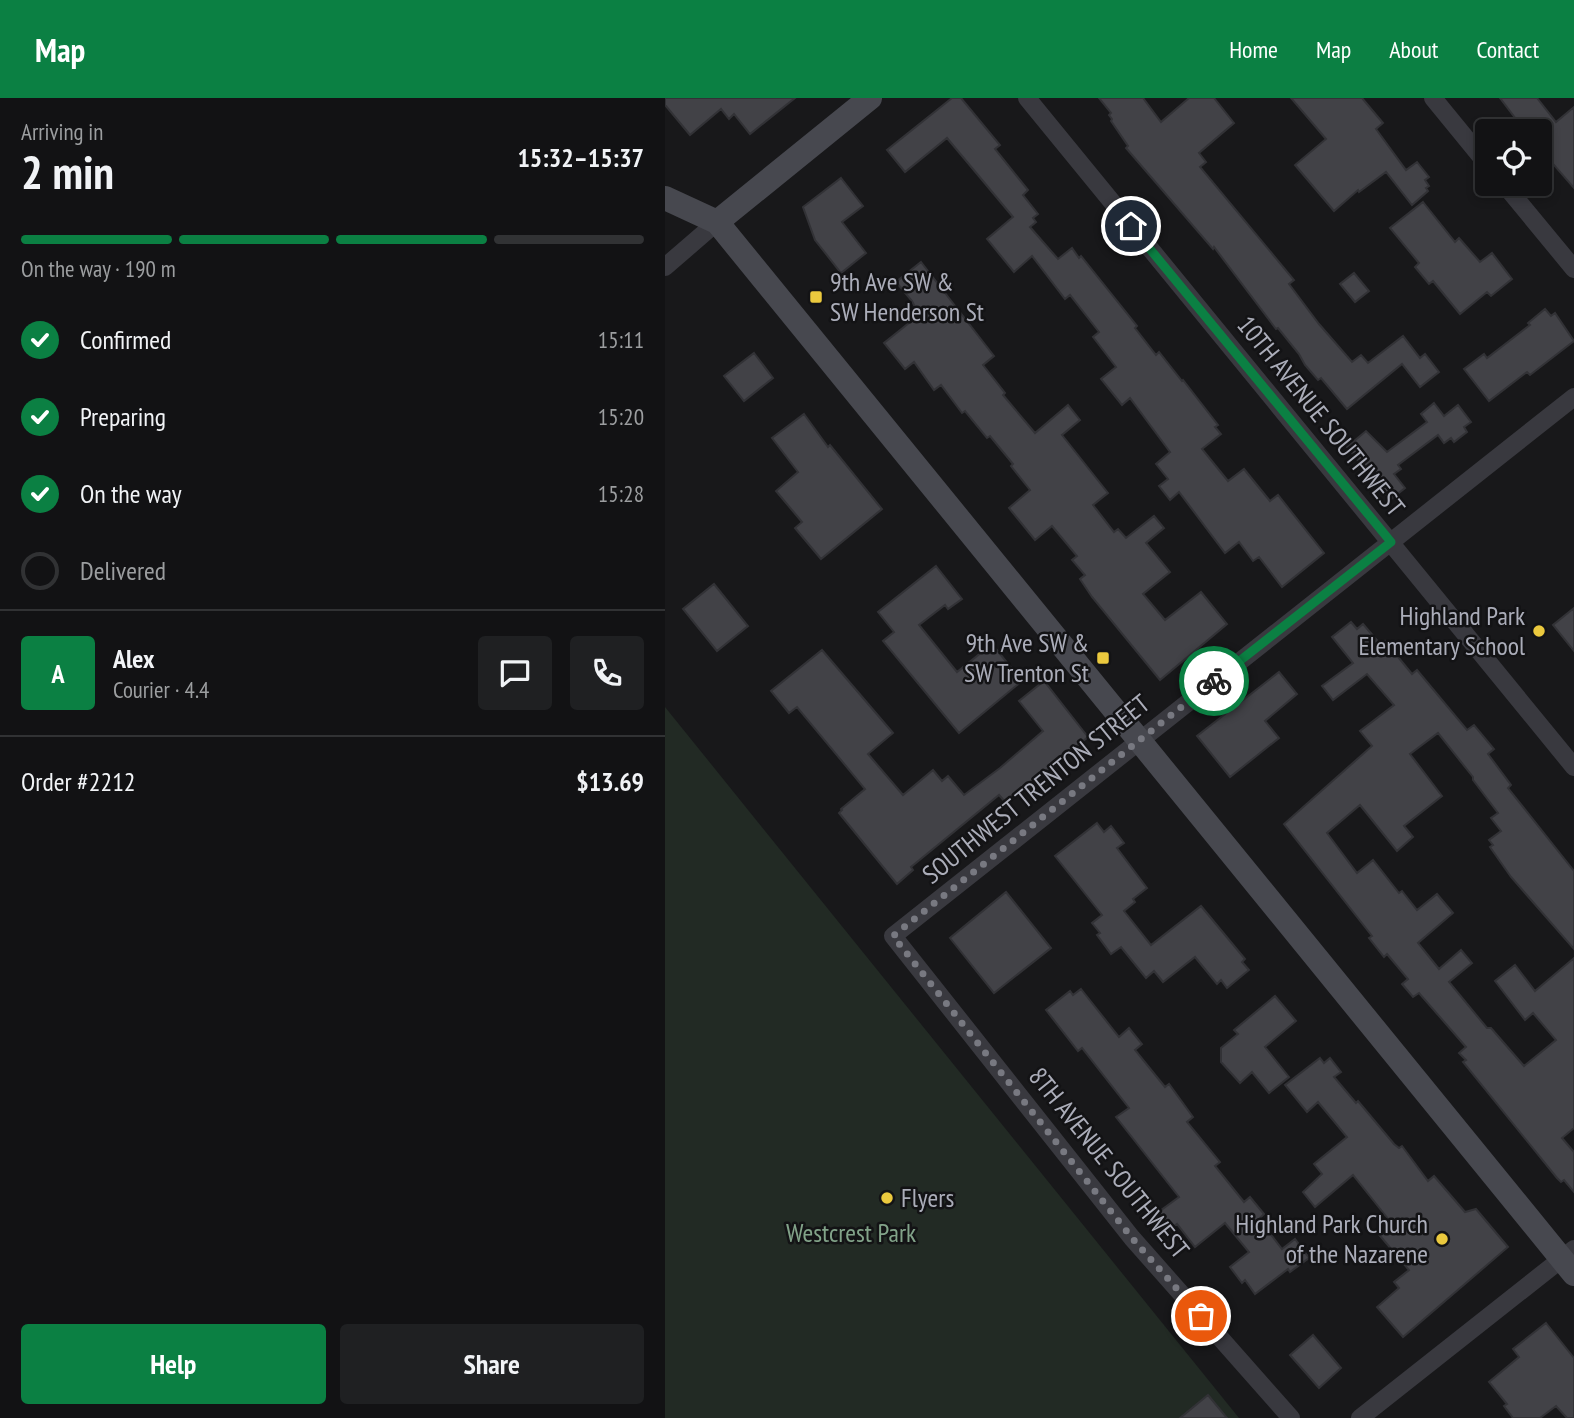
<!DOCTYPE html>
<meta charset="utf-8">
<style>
body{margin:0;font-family:"PT Sans Narrow",sans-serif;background:#1f2022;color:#f1f3f6;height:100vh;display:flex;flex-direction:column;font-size:26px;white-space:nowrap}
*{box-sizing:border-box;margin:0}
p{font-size:23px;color:#9c9ea0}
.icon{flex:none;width:38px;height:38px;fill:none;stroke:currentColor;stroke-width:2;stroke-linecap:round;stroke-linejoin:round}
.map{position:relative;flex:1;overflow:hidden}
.side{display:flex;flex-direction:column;background:#121214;width:665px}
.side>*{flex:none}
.buttons{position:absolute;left:810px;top:21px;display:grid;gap:14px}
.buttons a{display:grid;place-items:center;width:77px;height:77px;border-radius:7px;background:#121214;box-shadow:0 4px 10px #0003,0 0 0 2px #313234;font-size:35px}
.pin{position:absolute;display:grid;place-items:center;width:60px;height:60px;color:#fff;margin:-30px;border:4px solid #fff;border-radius:50%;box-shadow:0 2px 7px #0007}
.courier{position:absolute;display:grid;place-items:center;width:70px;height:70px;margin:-35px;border:5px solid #0b8043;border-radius:50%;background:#fff;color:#222;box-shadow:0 2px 9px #0007}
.summary em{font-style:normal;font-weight:800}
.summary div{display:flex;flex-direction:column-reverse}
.summary{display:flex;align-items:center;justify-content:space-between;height:119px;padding:0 21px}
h1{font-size:46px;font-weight:800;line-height:52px}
.bar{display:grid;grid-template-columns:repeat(4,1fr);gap:10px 7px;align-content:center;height:84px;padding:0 21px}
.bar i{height:9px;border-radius:5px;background:#313234}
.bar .active{background:#0b8043}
.bar p{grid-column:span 4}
.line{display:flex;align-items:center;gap:18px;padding:0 21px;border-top:2px solid #313234}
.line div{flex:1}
.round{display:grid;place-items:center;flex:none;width:74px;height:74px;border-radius:7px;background:#1f2022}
ol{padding:0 21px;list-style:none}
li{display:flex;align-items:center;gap:21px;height:77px}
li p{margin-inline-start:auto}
li .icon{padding:7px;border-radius:50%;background:#0b8043;color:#fff;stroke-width:4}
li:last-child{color:#9c9ea0}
li i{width:38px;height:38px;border:4px solid #313234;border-radius:50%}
.cta{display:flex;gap:14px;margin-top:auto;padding:14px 21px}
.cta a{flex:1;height:80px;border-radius:7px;background:#0b8043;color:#fff;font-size:28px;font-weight:800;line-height:80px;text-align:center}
.cta a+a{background:#1f2022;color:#f1f3f6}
header{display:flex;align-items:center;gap:42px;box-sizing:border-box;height:98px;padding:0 35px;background:#0b8043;color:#fff}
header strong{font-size:33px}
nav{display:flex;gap:38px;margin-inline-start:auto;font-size:24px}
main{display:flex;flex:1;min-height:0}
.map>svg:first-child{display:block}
.green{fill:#222a24}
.building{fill:#424247;stroke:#323236;stroke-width:2}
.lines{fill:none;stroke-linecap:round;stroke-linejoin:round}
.street{stroke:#39393f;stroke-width:18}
.secondary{stroke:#47484f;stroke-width:24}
.done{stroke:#787981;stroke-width:7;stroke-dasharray:0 12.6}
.route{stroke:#0b8043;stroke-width:9}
.poi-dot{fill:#ebc93e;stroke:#131315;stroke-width:2.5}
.labels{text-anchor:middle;stroke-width:5;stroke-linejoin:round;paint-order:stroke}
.poi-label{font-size:26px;fill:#abadb9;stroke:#131315;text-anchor:end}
.street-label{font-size:26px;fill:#abadb9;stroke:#131315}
.park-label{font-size:26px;fill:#82a389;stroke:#131315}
</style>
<header>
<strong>Map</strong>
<nav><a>Home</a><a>Map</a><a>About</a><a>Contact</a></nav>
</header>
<main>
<section class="side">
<div class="summary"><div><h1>2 min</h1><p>Arriving in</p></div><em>15:32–15:37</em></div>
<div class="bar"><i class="active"></i><i class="active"></i><i class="active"></i><i></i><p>On the way · 190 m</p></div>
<ol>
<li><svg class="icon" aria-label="check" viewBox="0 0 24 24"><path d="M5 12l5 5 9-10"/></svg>Confirmed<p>15:11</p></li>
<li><svg class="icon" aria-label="check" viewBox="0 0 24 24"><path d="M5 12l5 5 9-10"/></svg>Preparing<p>15:20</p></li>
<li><svg class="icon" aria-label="check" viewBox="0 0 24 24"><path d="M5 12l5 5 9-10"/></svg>On the way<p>15:28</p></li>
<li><i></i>Delivered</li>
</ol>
<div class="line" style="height:126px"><b class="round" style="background:#0b8043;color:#fff">A</b><div><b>Alex</b><p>Courier · 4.4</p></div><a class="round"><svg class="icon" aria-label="chat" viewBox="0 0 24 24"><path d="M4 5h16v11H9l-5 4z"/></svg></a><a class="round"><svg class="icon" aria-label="phone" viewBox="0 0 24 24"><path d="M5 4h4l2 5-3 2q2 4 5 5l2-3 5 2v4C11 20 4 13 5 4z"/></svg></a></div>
<div class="line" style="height:91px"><div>Order #2212</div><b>$13.69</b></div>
<div class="cta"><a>Help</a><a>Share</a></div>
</section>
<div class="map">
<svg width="909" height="1320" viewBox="0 0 909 1320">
<rect width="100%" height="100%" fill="#18181a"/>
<path class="green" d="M0,609L574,1320H0Z"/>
<path class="building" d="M0,0H130L85,36L69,16L64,21L56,11L25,37L0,7Z
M287,0H296L335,47L330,51L363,92L358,97L373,116L368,120L371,124L365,129L393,161L407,150L414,160L416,158L472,228L470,230L491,257L494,254L517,283L518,282L553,327L550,329L556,336L537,351L563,383L579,371L605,403L613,397L659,455L617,489L594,459L588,463L574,444L560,455L514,394L505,402L494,388L503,381L491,366L505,354L465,300L457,307L436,281L451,269L428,239L434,234L405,197L400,201L367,158L349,174L322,141L348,119L282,40L240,74L222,52Z
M434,0H478L496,24L524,0H549L569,25L534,55L541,64L535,69L629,182L624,186L654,226L687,264L696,257L703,265L738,238L755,260L760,256L774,274L755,289L737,266L682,311L656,280L653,282L640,267L634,256L613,230L611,231L549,149L548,151L461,50L463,48L446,23L447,21L444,17L446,15Z
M626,0H697L718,25L711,31L741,72L752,64L764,79L760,82L764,88L761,90L763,93L747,107L721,74L694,94L693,92L669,113L630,67L661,41Z
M835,0H872L891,24L909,9V90L875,51V33H860Z
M176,80L198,108L177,124L201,155L176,175L150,142L138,109Z
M758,104L790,144L794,140L815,164L827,155L847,181L826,198L822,194L795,216L768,183L764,186L750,169L754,165L725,130Z
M256,164L329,258L318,267L340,295L338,297L370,335L403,307L415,322L397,337L443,395L428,407L449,434L453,431L461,440L489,418L499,430L481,445L505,474L478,496L500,522L536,494L562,526L495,582L427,499L415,481L420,477L407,462L412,458L387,428L370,442L344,410L365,392L346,368L348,366L325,338L322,340L300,313L297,315L276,287L269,292L249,264L240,271L219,245L254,217L247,203L231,184Z
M689,175L704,193L690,204L675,186Z
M880,211L886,218L890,215L909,243L865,277L862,274L858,277L824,303L799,271L819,256L822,260L865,227L863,225Z
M89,255L108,280L79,303L59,278Z
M769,305L779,318L793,307L806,324L799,329L802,334L789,344L786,340L779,345L773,337L733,367L736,371L729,376L740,390L725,402L682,349L701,333L722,354L762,324L756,316Z
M139,316L163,349L165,347L217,411L156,461L130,430L137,424L111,393L133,374L107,340Z
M271,468L297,501L283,511L280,507L254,527L292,574L327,546L357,583L294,635L218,543L229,534L213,514Z
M49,486L83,528L52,553L18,511Z
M909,510V553L888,527Z
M686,524L692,531L698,526L716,547L720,543L747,576L752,572L802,632L809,627L829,651L823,656L846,687L843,690L909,773V851L846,779L825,749L828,747L824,742L836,733L826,720L833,715L808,682V679L773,635L745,656L777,698L739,728L748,739L732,753L695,707L662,735L692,775L708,762L734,795L737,793L752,812L772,796L788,815L753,845L774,871L796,852L807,865L784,884L822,930H826L859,968L891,942L868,915L860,922L830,883L850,867L870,893L909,860V1030L897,1040L909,1054V1094L899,1082L896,1084L892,1080L798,964L801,962L794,955L801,949L754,895L748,899L737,886L743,881L722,856L719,859L704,840L707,838L619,726L707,648L695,633L729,607L702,576L668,602L657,588L688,565L667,539Z
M157,552L228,635L203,656L238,697L268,672L277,683L283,678L299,697L335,670L378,633L354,603L379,583L423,639L341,705L334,697L246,769L248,772L232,786L174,715L177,712L176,711L200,691L132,609L124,615L106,593Z
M614,574L632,596L600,623L614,640L565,679L532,638Z
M432,725L439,734L446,728L459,745L452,750L482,790L468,801L470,804L459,813L486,847L536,808L580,861L577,864L584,872L562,890L556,882L552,886L530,859L498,884L489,873L481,880L456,849L446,856L432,837L435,835L427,825L437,817L390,758Z
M341,794L386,850L329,895L285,840Z
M416,891L454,939L464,930L477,946L470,952L500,989L504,986L528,1019L522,1024L555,1064L550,1068L579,1104L585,1099L599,1116L594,1121L617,1151L630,1141L644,1160L625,1174L623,1171L590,1196L580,1182L577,1185L565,1169L584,1154L560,1125L530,1149L512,1126L500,1135L488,1118L514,1099L451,1019L464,1010L417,950L413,953L381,912L405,893L408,897Z
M610,898L631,923L600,949L624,979L604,995L587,974L575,985L556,964V950L573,936L569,932Z
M655,960L659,965L665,960L676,974L669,979L691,1005L693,1003L729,1046L734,1050L737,1048L763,1083L769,1078L800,1114L811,1111L843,1149L738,1239L712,1209L734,1190L729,1184L744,1172L711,1133L724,1122L688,1077L650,1109L638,1094L657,1076L649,1066L682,1039L653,1004L642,1014L620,987Z
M881,1225L909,1260V1320H902L891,1308L875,1320H848L839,1308L842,1306L824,1284L854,1259L848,1251Z
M648,1237L676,1270L654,1290L625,1257Z
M543,1297L562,1320H515Z"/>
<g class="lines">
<path class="street" d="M362,0L909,669
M768,0L822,66
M839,86L909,171
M0,169L52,124
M626,1320L467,1140L228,838L909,299
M695,1320L909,1151"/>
<path class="secondary" d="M0,100L52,124L909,1176
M52,124L205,0"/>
</g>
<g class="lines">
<path class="done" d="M536,1218L467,1140L228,838L549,583"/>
<path class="route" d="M466,128L726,444L549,583"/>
</g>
<g class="poi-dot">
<rect x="144" y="192" width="14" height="14" rx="3.5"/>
<circle cx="874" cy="533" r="7"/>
<rect x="431" y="553" width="14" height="14" rx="3.5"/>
<circle cx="222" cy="1100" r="7"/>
<circle cx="777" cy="1141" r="7"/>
</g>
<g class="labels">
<g class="poi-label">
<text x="165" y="193" text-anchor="start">9th Ave SW &amp;<tspan x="165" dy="30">SW Henderson St</tspan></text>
<text x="860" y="527">Highland Park<tspan x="860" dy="30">Elementary School</tspan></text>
<text x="424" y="554">9th Ave SW &amp;<tspan x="424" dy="30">SW Trenton St</tspan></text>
<text x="236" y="1109" text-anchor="start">Flyers</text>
<text x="763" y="1135">Highland Park Church<tspan x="763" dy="30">of the Nazarene</tspan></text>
</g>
<g class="street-label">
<text transform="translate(656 318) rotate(51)" y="9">10TH AVENUE SOUTHWEST</text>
<text transform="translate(371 691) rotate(-39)" y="9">SOUTHWEST TRENTON STREET</text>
<text transform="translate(444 1065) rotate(51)" y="9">8TH AVENUE SOUTHWEST</text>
</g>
<g class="park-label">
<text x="186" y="1144">Westcrest Park</text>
</g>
</g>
</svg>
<div class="buttons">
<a><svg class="icon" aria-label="locate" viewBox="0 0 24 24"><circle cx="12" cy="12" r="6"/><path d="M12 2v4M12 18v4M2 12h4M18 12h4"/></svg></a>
</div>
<div class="pin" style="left:536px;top:1218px;background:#ea580c"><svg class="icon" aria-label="bag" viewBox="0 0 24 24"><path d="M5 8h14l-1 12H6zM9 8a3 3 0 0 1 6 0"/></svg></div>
<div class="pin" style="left:466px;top:128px;background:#1f2937"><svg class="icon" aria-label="home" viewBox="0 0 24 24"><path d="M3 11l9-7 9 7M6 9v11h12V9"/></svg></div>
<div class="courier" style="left:549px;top:583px"><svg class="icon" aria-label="bike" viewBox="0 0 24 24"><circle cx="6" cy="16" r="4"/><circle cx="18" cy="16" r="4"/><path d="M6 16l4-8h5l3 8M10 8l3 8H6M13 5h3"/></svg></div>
</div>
</main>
